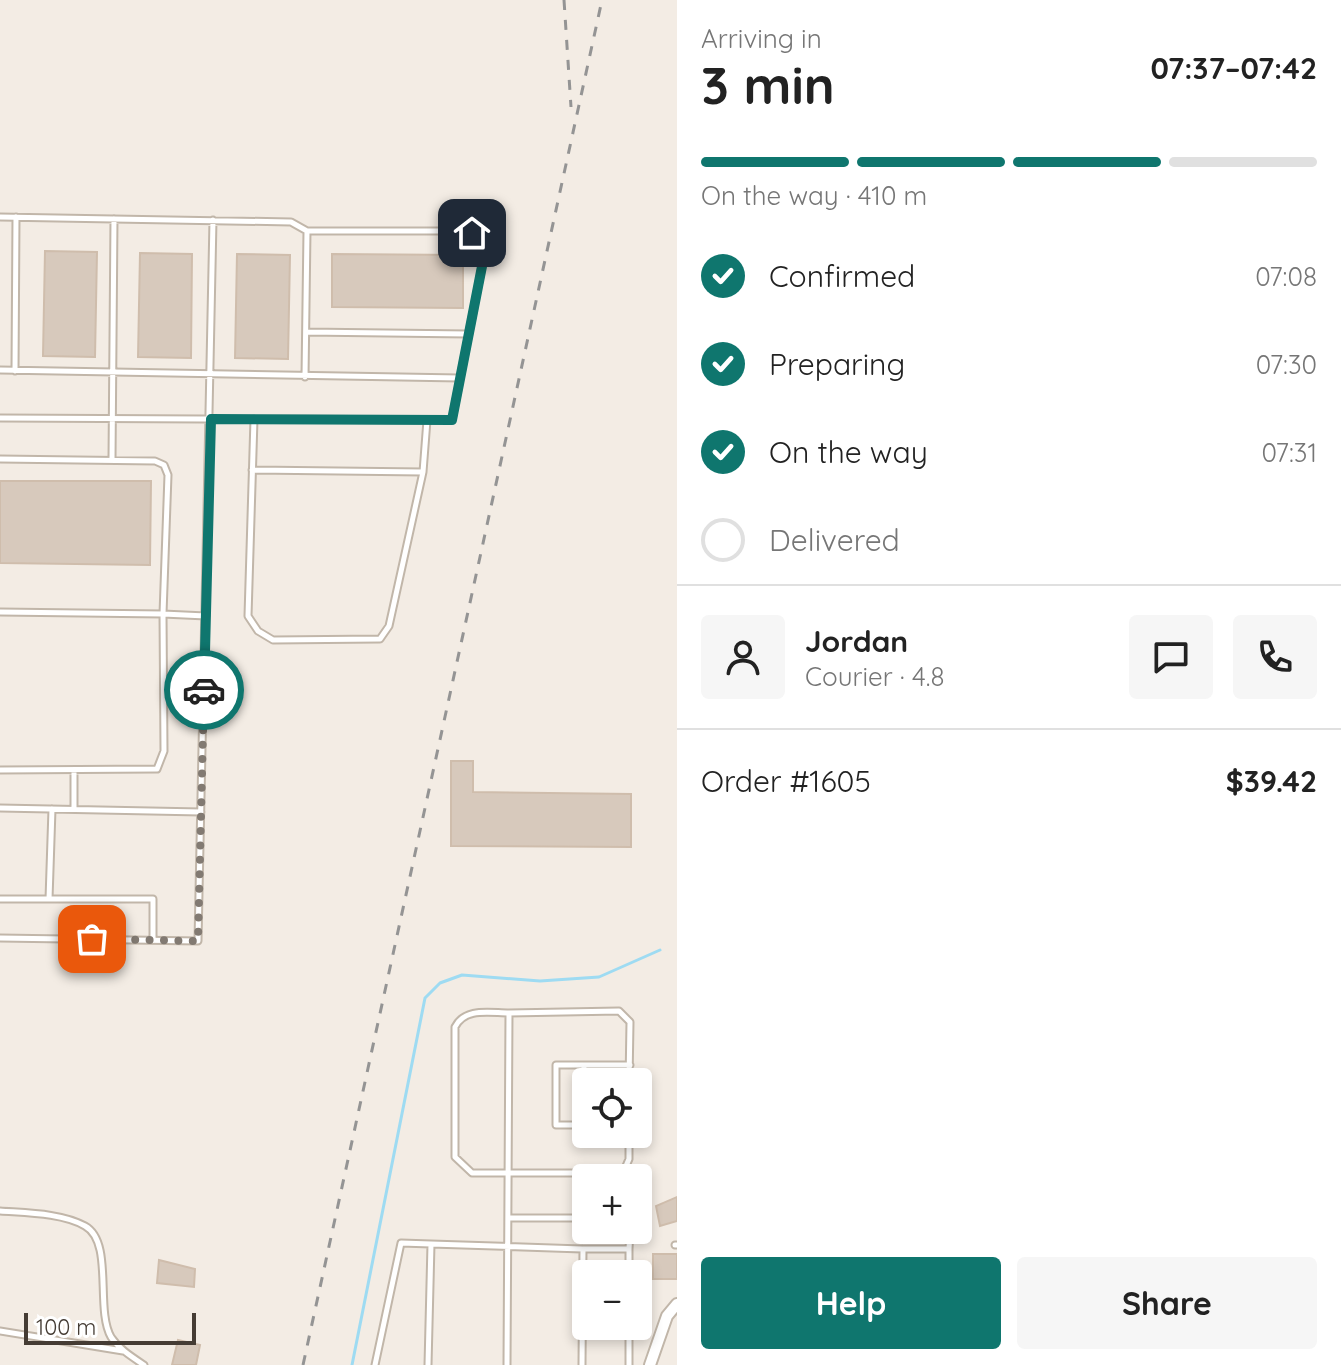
<!DOCTYPE html>
<meta charset="utf-8">
<style>
body{margin:0;font-family:Quicksand,sans-serif;background:#f6f6f6;color:#222;height:100vh;display:flex;flex-direction:column;font-size:30px;white-space:nowrap}
*{box-sizing:border-box;margin:0}
p{font-size:26px;color:#767676}
.icon{flex:none;width:44px;height:44px;fill:none;stroke:currentColor;stroke-width:2;stroke-linecap:round;stroke-linejoin:round}
.map{position:relative;flex:1;overflow:hidden}
.panel{display:flex;flex-direction:column;background:#fff;width:664px}
.panel>*{flex:none}
.buttons{position:absolute;left:572px;top:1068px;display:grid;gap:16px}
.buttons a{display:grid;place-items:center;width:80px;height:80px;border-radius:8px;background:#fff;box-shadow:0 4px 12px #0003;font-size:40px}
.scale{position:absolute;left:24px;bottom:20px;width:172px;box-sizing:border-box;padding-left:8px;border:4px solid #453c34;border-top:0;font-size:22px;line-height:28px;white-space:nowrap;color:#453c34;-webkit-text-stroke:6px #fff;paint-order:stroke}
.pin{position:absolute;display:grid;place-items:center;width:68px;height:68px;color:#fff;margin:-34px;border-radius:16px;box-shadow:0 4px 12px #0006}
.courier{position:absolute;display:grid;place-items:center;width:80px;height:80px;margin:-40px;border:6px solid #0f766e;border-radius:50%;background:#fff;color:#222;box-shadow:0 2px 10px #0007}
.summary em{font-style:normal;font-weight:700}
.summary div{display:flex;flex-direction:column-reverse}
.summary{display:flex;align-items:center;justify-content:space-between;height:136px;padding:0 24px}
h1{font-size:52px;font-weight:700;line-height:60px}
.bar{display:grid;grid-template-columns:repeat(4,1fr);gap:12px 8px;align-content:center;height:96px;padding:0 24px}
.bar i{height:10px;border-radius:6px;background:#e0e0e0}
.bar .current{background:#0f766e}
.bar p{grid-column:span 4}
.line{display:flex;align-items:center;gap:20px;padding:0 24px;border-top:2px solid #e0e0e0}
.line div{flex:1}
.round{display:grid;place-items:center;flex:none;width:84px;height:84px;border-radius:8px;background:#f6f6f6}
ol{padding:0 24px;list-style:none}
li{display:flex;align-items:center;gap:24px;height:88px}
li p{margin-inline-start:auto}
li .icon{padding:8px;border-radius:50%;background:#0f766e;color:#fff;stroke-width:4}
li:last-child{color:#767676}
li i{width:44px;height:44px;border:4px solid #e0e0e0;border-radius:50%}
.button{display:flex;gap:16px;margin-top:auto;padding:16px 24px}
.button a{flex:1;height:92px;border-radius:8px;background:#0f766e;color:#fff;font-size:32px;font-weight:700;line-height:92px;text-align:center}
.button a+a{background:#f6f6f6;color:#222}
main{display:flex;flex:1;min-height:0}
.map>svg:first-child{display:block}
.lines{fill:none;stroke-linecap:round;stroke-linejoin:round}
.stream{stroke:#9edbf2;stroke-width:3}
.building{fill:#d7c9bc;stroke:#cfbdac;stroke-width:2}
.service-casing{stroke:#c1b6a9;stroke-width:9}
.minor-casing{stroke:#c1b6a9;stroke-width:14}
.service{stroke:#fff;stroke-width:5}
.minor{stroke:#fff;stroke-width:10}
.rail{stroke:#949494;stroke-width:3;stroke-dasharray:10 10;stroke-linecap:butt}
.done{stroke:#827a72;stroke-width:8;stroke-dasharray:0 14.4}
.route{stroke:#0f766e;stroke-width:10}
</style>
<main>
<div class="map">
<svg width="677" height="1365" viewBox="0 0 677 1365">
<rect width="100%" height="100%" fill="#f3ece4"/>
<g class="lines">
<path class="stream" d="M352,1365L425,998L440,983L462,975L540,981L599,977L660,950"/>
</g>
<path class="building" d="M45,251L97,252L95,357L43,356Z
M140,253L192,254L191,358L138,357Z
M237,254L290,255L288,359L235,358Z
M332,254L463,255V308L332,307Z
M0,481H151L150,565L0,563Z
M451,761H473V792L631,794V847L451,846Z
M677,1197V1221L660,1226L656,1206Z
M653,1254H677V1279H653Z
M159,1260L195,1269L194,1287L157,1283Z
M178,1340L200,1345L196,1365H172Z"/>
<g class="lines">
<g class="service-casing">
<path id="service" d="M0,217L291,222L307,231H460C474,233 480,238 485,251L452,420L0,418
M306,332L468,334
M0,370L460,378
M15,371L16,217
M305,377L307,231
M254,419L248,616L258,631L273,640L380,639L389,626L423,472L427,420
M0,459L155,461L164,465L168,475L163,614L0,612
M112,460L114,219
M252,470L423,472
M0,770L157,769L164,751L163,614L206,616
M74,771V809
M0,808L201,812
M0,899H153V940
M49,899L52,809
M0,938L198,941L213,220
M509,1013C490,1013 465,1007 455,1027V1157L472,1173H623L629,1159V1134
M583,1125L584,1065
M586,1125H556V1065H630
M0,1211C26,1213 62,1213 85,1226C114,1242 95,1309 111,1337C119,1349 132,1357 144,1365
M508,1218H586
M431,1244L582,1249
M675,1245H677
M629,1249L630,1230
M0,1331L123,1351
M375,1365L401,1243L431,1244L428,1365
M507,1365L509,1013L619,1011L630,1022L629,1082
M582,1365L583,1249H629V1274
M629,1365V1326"/>
</g>
<g class="minor-casing">
<path id="minor" d="M650,1365L667,1316L677,1304"/>
</g>
<use href="#service" class="service"/>
<use href="#minor" class="minor"/>
<path class="rail" d="M564,0L571,107
M303,1365L602,0"/>
</g>
<g class="lines">
<path class="done" d="M92,939L198,941L204,690"/>
<path class="route" d="M204,690L211,419L452,420L485,251L481,241L472,233"/>
</g>
</svg>
<div class="buttons">
<a><svg class="icon" aria-label="locate" viewBox="0 0 24 24"><circle cx="12" cy="12" r="6"/><path d="M12 2v4M12 18v4M2 12h4M18 12h4"/></svg></a>
<a>+</a>
<a>−</a>
</div>
<div class="scale">100 m</div>
<div class="pin" style="left:92px;top:939px;background:#ea580c"><svg class="icon" aria-label="bag" viewBox="0 0 24 24"><path d="M5 8h14l-1 12H6zM9 8a3 3 0 0 1 6 0"/></svg></div>
<div class="pin" style="left:472px;top:233px;background:#1f2937"><svg class="icon" aria-label="home" viewBox="0 0 24 24"><path d="M3 11l9-7 9 7M6 9v11h12V9"/></svg></div>
<div class="courier" style="left:204px;top:690px"><svg class="icon" aria-label="car" viewBox="0 0 24 24"><path d="M5 17H2v-5l4-1 3-4h7l3 4 3 1v5h-3M9 17h6M6 11h13"/><circle cx="7" cy="17" r="2"/><circle cx="17" cy="17" r="2"/></svg></div>
</div>
<section class="panel">
<div class="summary"><div><h1>3 min</h1><p>Arriving in</p></div><em>07:37–07:42</em></div>
<div class="bar"><i class="current"></i><i class="current"></i><i class="current"></i><i></i><p>On the way · 410 m</p></div>
<ol>
<li><svg class="icon" aria-label="check" viewBox="0 0 24 24"><path d="M5 12l5 5 9-10"/></svg>Confirmed<p>07:08</p></li>
<li><svg class="icon" aria-label="check" viewBox="0 0 24 24"><path d="M5 12l5 5 9-10"/></svg>Preparing<p>07:30</p></li>
<li><svg class="icon" aria-label="check" viewBox="0 0 24 24"><path d="M5 12l5 5 9-10"/></svg>On the way<p>07:31</p></li>
<li><i></i>Delivered</li>
</ol>
<div class="line" style="height:144px"><a class="round"><svg class="icon" aria-label="person" viewBox="0 0 24 24"><circle cx="12" cy="8" r="4"/><path d="M4 21q1-7 8-7t8 7"/></svg></a><div><b>Jordan</b><p>Courier · 4.8</p></div><a class="round"><svg class="icon" aria-label="chat" viewBox="0 0 24 24"><path d="M4 5h16v11H9l-5 4z"/></svg></a><a class="round"><svg class="icon" aria-label="phone" viewBox="0 0 24 24"><path d="M5 4h4l2 5-3 2q2 4 5 5l2-3 5 2v4C11 20 4 13 5 4z"/></svg></a></div>
<div class="line" style="height:104px"><div>Order #1605</div><b>$39.42</b></div>
<div class="button"><a>Help</a><a>Share</a></div>
</section>
</main>
